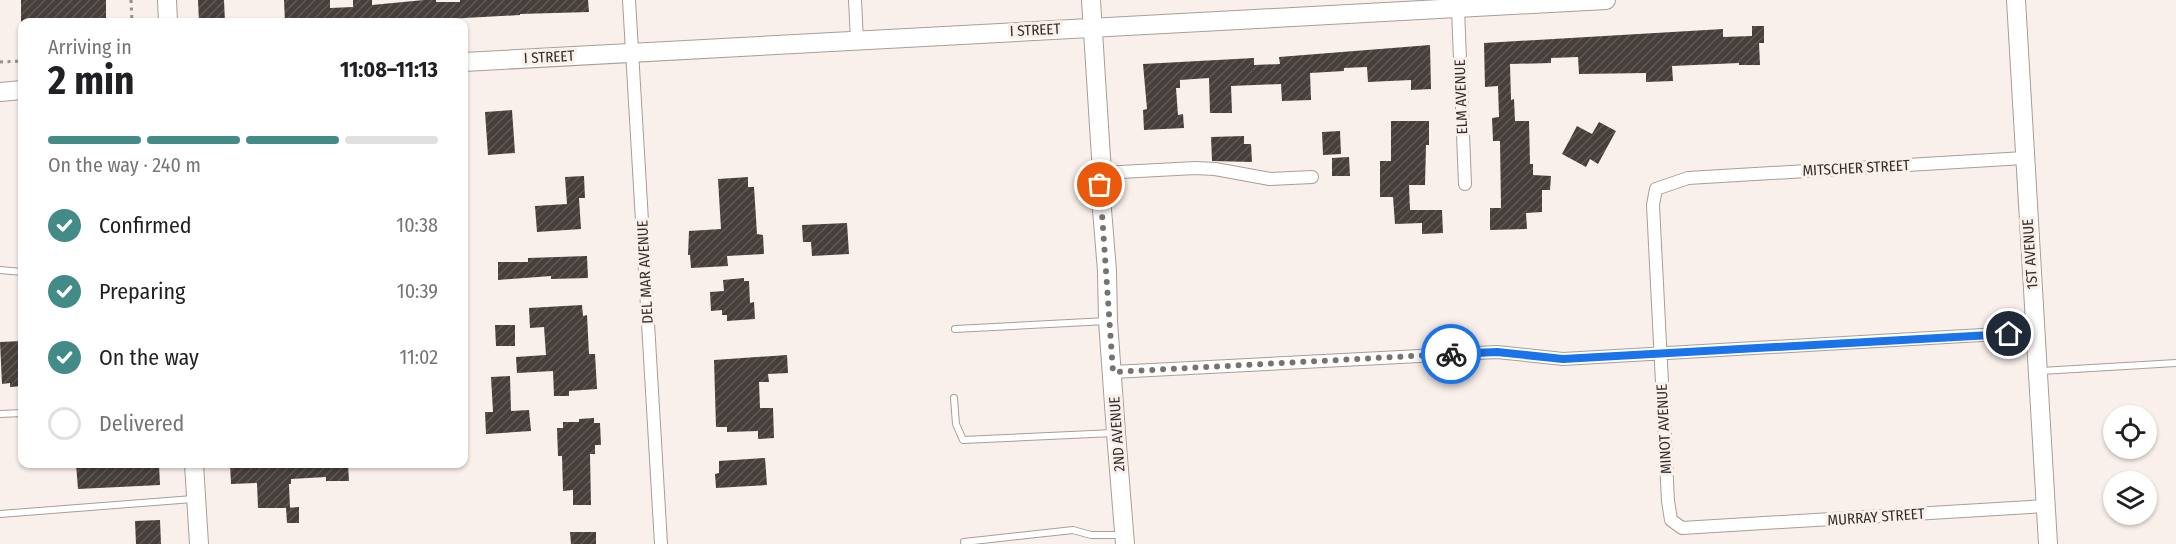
<!DOCTYPE html>
<meta charset="utf-8">
<style>
body{margin:0;font-family:"Fira Sans Condensed",sans-serif;background:#f6f6f6;color:#202124;height:100vh;display:flex;flex-direction:column;font-size:22px;white-space:nowrap}
*{box-sizing:border-box;margin:0}
p{font-size:20px;color:#757577}
.icon{flex:none;width:33px;height:33px;fill:none;stroke:currentColor;stroke-width:2;stroke-linecap:round;stroke-linejoin:round}
.map{position:relative;flex:1;overflow:hidden}
.details{position:absolute;left:18px;top:18px;width:450px;height:450px;display:flex;flex-direction:column;background:#fff;border-radius:12px;box-shadow:0 2px 4px #0004}
.details>*{flex:none}
.controls{position:absolute;left:2103px;top:405px;display:grid;gap:12px}
.controls a{display:grid;place-items:center;width:54px;height:54px;border-radius:50%;background:#fff;box-shadow:0 2px 4px #0004;font-size:30px}
.pin{position:absolute;display:grid;place-items:center;width:51px;height:51px;color:#fff;margin:-26px;border:3px solid #fff;border-radius:50%;box-shadow:0 2px 6px #0007}
.courier{position:absolute;display:grid;place-items:center;width:60px;height:60px;margin:-30px;border:4px solid #1a73e8;border-radius:50%;background:#fff;color:#222;box-shadow:0 2px 8px #0007}
.head em{font-style:normal;font-weight:700}
.head div{display:flex;flex-direction:column-reverse}
.head{display:flex;align-items:center;justify-content:space-between;height:102px;padding:0 30px}
h1{font-size:39px;font-weight:700;line-height:45px}
.bar{display:grid;grid-template-columns:repeat(4,1fr);gap:9px 6px;align-content:center;height:72px;padding:0 30px}
.bar i{height:8px;border-radius:4px;background:#e0e0e0}
.bar .active{background:#438b87}
.bar p{grid-column:span 4}
ol{padding:0 30px;list-style:none}
li{display:flex;align-items:center;gap:18px;height:66px}
li p{margin-inline-start:auto}
li .icon{padding:6px;border-radius:50%;background:#438b87;color:#fff;stroke-width:4}
li:last-child{color:#757577}
li i{width:33px;height:33px;border:3px solid #e0e0e0;border-radius:50%}
.map>svg:first-child{display:block}
.building{fill:url(#building-hatch)}
.lines{fill:none;stroke-linecap:round;stroke-linejoin:round}
.lane-casing{stroke:#a79e9a;stroke-width:8}
.street-casing{stroke:#a79e9a;stroke-width:14}
.secondary-casing{stroke:#a79e9a;stroke-width:20}
.path{stroke:#968f8c;stroke-width:3;stroke-dasharray:3 4.5;stroke-linecap:butt}
.lane{stroke:#fff;stroke-width:6}
.street{stroke:#fff;stroke-width:12}
.secondary{stroke:#fff;stroke-width:18}
.done{stroke:#797370;stroke-width:6;stroke-dasharray:0 10.8}
.route{stroke:#1a73e8;stroke-width:8}
.labels{text-anchor:middle;stroke-width:6;stroke-linejoin:round;paint-order:stroke}
.street-label{font-size:15px;fill:#332f2e;stroke:#faf0eb}
</style>
<div class="map">
<svg width="2176" height="544" viewBox="0 0 2176 544">
<defs>
<pattern id="building-hatch" width="6" height="6" patternUnits="userSpaceOnUse" patternTransform="scale(1.5)"><rect width="6" height="6" fill="#473f3b"/><path d="M-1 1l2-2M0 6l6-6M5 7l2-2" fill="none" stroke="#605956"/></pattern>
</defs>
<rect width="100%" height="100%" fill="#faf0eb"/>
<path class="building" d="M21,0H106V22H21Z
M198,0H224L225,22H199Z
M284,0H330V8L353,7V0H372V5L424,0H436V2H460V0H588L589,12L520,14V15L447,19V22H285Z
M1752,26H1764V43H1759L1760,65H1739V63L1672,66L1673,81L1646,82V73L1579,74L1578,57L1551,58V63L1510,64L1511,100L1514,99L1515,121H1529L1530,164H1533V175L1551,176L1550,190H1542V212L1526,213L1527,229L1490,230V208H1501L1500,141H1493L1492,118L1499,117L1498,86L1485,87L1484,43L1723,29V37L1752,36Z
M1430,45L1431,89L1411,90V80L1368,82L1367,67L1344,68V71L1310,73L1311,100L1282,101L1281,84L1231,86L1232,113H1210L1209,78L1180,80V88H1176L1178,115L1183,114L1184,128L1144,130L1143,110L1147,109L1143,64L1254,58V65L1280,64L1279,57Z
M512,110L515,153L488,155L485,112Z
M1391,121H1429V145H1426L1425,185H1409L1410,210H1442L1443,233L1422,234V223L1395,224L1393,197H1380V161H1391Z
M1599,122L1616,131L1598,164L1590,159L1586,167L1562,154L1577,126L1592,134Z
M1340,131L1341,154L1323,155L1322,132Z
M1244,136V144H1251L1252,162L1212,161L1211,137Z
M1349,157L1350,176H1332V158Z
M584,176L585,198H579L581,229L537,232L535,206L567,204L565,177Z
M748,177V187H754L757,234L763,235L764,254L727,256L728,266L691,268L690,255H688L689,231L721,229L718,179Z
M847,223L849,254L812,256L811,242H803L802,225Z
M587,256L588,278L551,279V276L498,280V262H528V258Z
M744,278V281H749L750,303L754,302L755,319L727,321V315H722V310L711,311L710,292L724,291L723,280Z
M582,305L583,316L587,315L589,354H595L597,389L569,391V396H554L553,371L517,373L516,357L546,355L544,327L530,328L529,308Z
M495,325H515V346H496Z
M22,341V386L10,387V383L2,384L0,342Z
M787,355L788,373L768,374L769,382H759L760,408H773L774,438L758,439V431L727,432V427H716L714,360Z
M510,376L511,411L529,410L531,431L486,434L485,412H493L491,377Z
M594,418V423H600L601,445H595V454H590L591,505H573V490L563,491L562,456H558L557,428H563V422H579V419Z
M765,458L767,485L716,488L715,474L719,473V461Z
M76,464H159L160,485L78,489Z
M230,464H348L349,481H326V477L291,479V484H289L290,508H258L257,483L231,484Z
M299,507V523H287L286,508Z
M160,520L161,544H136L135,521Z
M570,532H596V544H571Z"/>
<g class="lines">
<g class="lane-casing">
<path id="lane" d="M0,270L22,272
M955,329L1107,321
M2041,371L2176,363
M954,398L956,424L963,440L1114,433
M0,414L22,413
M0,514L193,499
M964,542L1073,530L1091,535H1121"/>
</g>
<g class="street-casing">
<path id="street" d="M629,0L661,544
M855,0L857,41
M1458,9L1465,184
M2024,158L1688,178L1656,189L1653,205L1668,501L1671,520L1682,528L2045,506
M1102,173L1195,168L1215,169L1270,179L1312,177
M1113,372L1497,352L1563,359L2035,332"/>
</g>
<g class="secondary-casing">
<path id="secondary" d="M167,0L168,22
M1091,0L1102,173L1100,185L1107,271L1108,321L1116,433L1125,544
M2016,0L2048,544
M464,62L1606,0
M0,92L22,90
M194,464L199,544"/>
</g>
<path class="path" d="M131,0L132,22
M0,62L22,61"/>
<use href="#lane" class="lane"/>
<use href="#street" class="street"/>
<use href="#secondary" class="secondary"/>
</g>
<g class="lines">
<path class="done" d="M1100,185L1113,372L1451,354"/>
<path class="route" d="M1451,354L1497,352L1563,359L2009,334"/>
</g>
<g class="labels">
<g class="street-label">
<text transform="translate(1035 30) rotate(-3)" y="5">I STREET</text>
<text transform="translate(549 57) rotate(-3)" y="5">I STREET</text>
<text transform="translate(1461 97) rotate(-92)" y="5">ELM AVENUE</text>
<text transform="translate(1856 168) rotate(-3)" y="5">MITSCHER STREET</text>
<text transform="translate(2030 254) rotate(-94)" y="5">1ST AVENUE</text>
<text transform="translate(645 272) rotate(-93)" y="5">DEL MAR AVENUE</text>
<text transform="translate(1664 429) rotate(-93)" y="5">MINOT AVENUE</text>
<text transform="translate(1117 434) rotate(-94)" y="5">2ND AVENUE</text>
<text transform="translate(1876 517) rotate(-4)" y="5">MURRAY STREET</text>
</g>
</g>
</svg>
<div class="controls">
<a><svg class="icon" aria-label="locate" viewBox="0 0 24 24"><circle cx="12" cy="12" r="6"/><path d="M12 2v4M12 18v4M2 12h4M18 12h4"/></svg></a>
<a><svg class="icon" aria-label="layers" viewBox="0 0 24 24"><path d="M12 4l9 5-9 5-9-5zM3 14l9 5 9-5"/></svg></a>
</div>
<div class="pin" style="left:1100px;top:185px;background:#ea580c"><svg class="icon" aria-label="bag" viewBox="0 0 24 24"><path d="M5 8h14l-1 12H6zM9 8a3 3 0 0 1 6 0"/></svg></div>
<div class="pin" style="left:2009px;top:334px;background:#1f2937"><svg class="icon" aria-label="home" viewBox="0 0 24 24"><path d="M3 11l9-7 9 7M6 9v11h12V9"/></svg></div>
<div class="courier" style="left:1451px;top:354px"><svg class="icon" aria-label="bike" viewBox="0 0 24 24"><circle cx="6" cy="16" r="4"/><circle cx="18" cy="16" r="4"/><path d="M6 16l4-8h5l3 8M10 8l3 8H6M13 5h3"/></svg></div>
<section class="details">
<div class="head"><div><h1>2 min</h1><p>Arriving in</p></div><em>11:08–11:13</em></div>
<div class="bar"><i class="active"></i><i class="active"></i><i class="active"></i><i></i><p>On the way · 240 m</p></div>
<ol>
<li><svg class="icon" aria-label="check" viewBox="0 0 24 24"><path d="M5 12l5 5 9-10"/></svg>Confirmed<p>10:38</p></li>
<li><svg class="icon" aria-label="check" viewBox="0 0 24 24"><path d="M5 12l5 5 9-10"/></svg>Preparing<p>10:39</p></li>
<li><svg class="icon" aria-label="check" viewBox="0 0 24 24"><path d="M5 12l5 5 9-10"/></svg>On the way<p>11:02</p></li>
<li><i></i>Delivered</li>
</ol>
</section>
</div>
